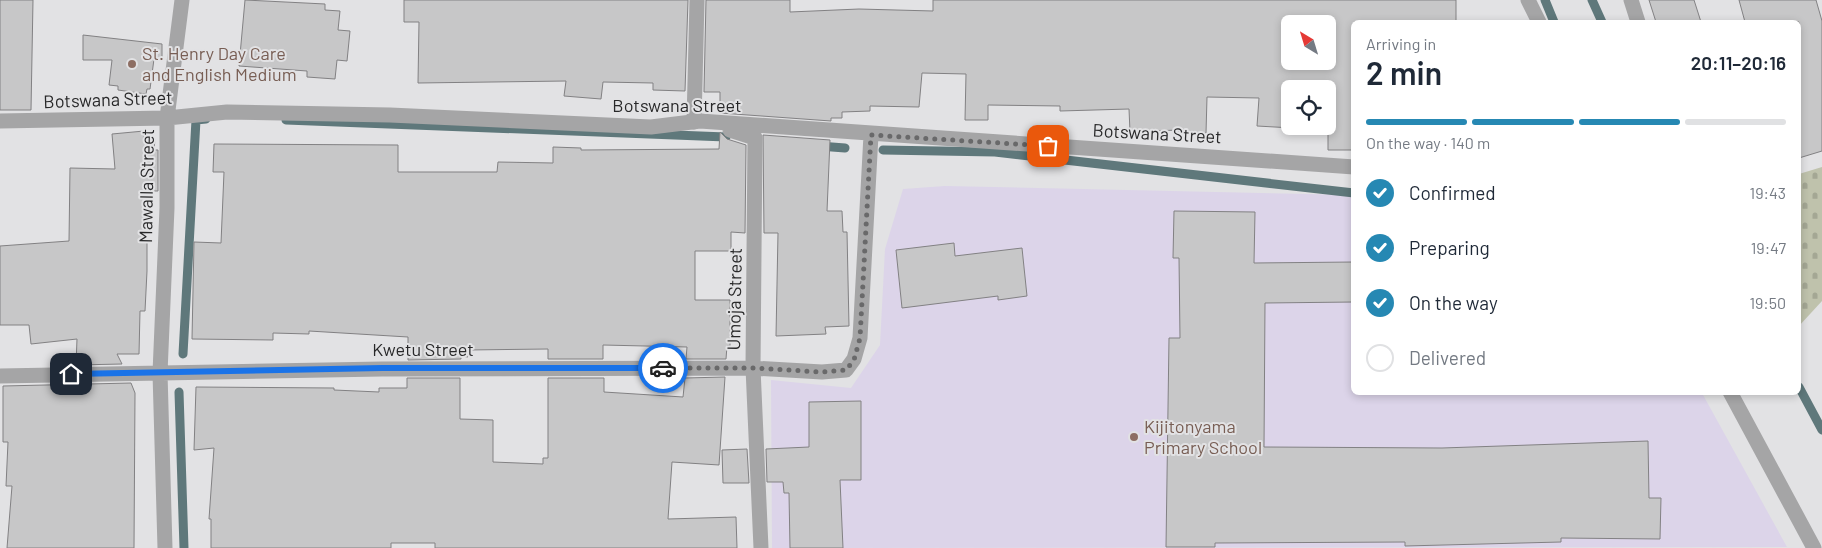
<!DOCTYPE html>
<meta charset="utf-8">
<style>
body{margin:0;font-family:Barlow,sans-serif;background:#f2f2f3;color:#1f2937;height:100vh;display:flex;flex-direction:column;font-size:19px;white-space:nowrap}
*{box-sizing:border-box;margin:0}
p{font-size:16px;color:#747a83}
.icon{flex:none;width:28px;height:28px;fill:none;stroke:currentColor;stroke-width:2;stroke-linecap:round;stroke-linejoin:round}
.map{position:relative;flex:1;overflow:hidden}
.details{position:absolute;left:1351px;top:20px;width:450px;height:375px;display:flex;flex-direction:column;background:#fff;border-radius:8px;box-shadow:0 2px 8px #0003}
.details>*{flex:none}
.needle{width:32px;rotate:322deg}
.buttons{position:absolute;left:1281px;top:15px;display:grid;gap:10px}
.buttons a{display:grid;place-items:center;width:55px;height:55px;border-radius:8px;background:#fff;box-shadow:0 2px 8px #0003;font-size:25px}
.pin{position:absolute;display:grid;place-items:center;width:42px;height:42px;color:#fff;margin:-21px;border-radius:10px;box-shadow:0 2px 8px #0006}
.courier{position:absolute;display:grid;place-items:center;width:50px;height:50px;margin:-25px;border:4px solid #1a73e8;border-radius:50%;background:#fff;color:#222;box-shadow:0 1px 6px #0007}
.headline em{font-style:normal;font-weight:600}
.headline div{display:flex;flex-direction:column-reverse}
.headline{display:flex;align-items:center;justify-content:space-between;height:85px;padding:0 15px}
h1{font-size:32px;font-weight:600;line-height:38px}
.bar{display:grid;grid-template-columns:repeat(4,1fr);gap:8px 5px;align-content:center;height:60px;padding:0 15px}
.bar i{height:6px;border-radius:4px;background:#e0e1e3}
.bar .selected{background:#2688b3}
.bar p{grid-column:span 4}
ol{padding:0 15px;list-style:none}
li{display:flex;align-items:center;gap:15px;height:55px}
li p{margin-inline-start:auto}
li .icon{padding:5px;border-radius:50%;background:#2688b3;color:#fff;stroke-width:4}
li:last-child{color:#747a83}
li i{width:28px;height:28px;border:2px solid #e0e1e3;border-radius:50%}
.map>svg:first-child{display:block}
.education{fill:#dcd4e9}
.cemetery{fill:url(#cemetery-stones)}
.lines{fill:none;stroke-linecap:round;stroke-linejoin:round}
.stream{stroke:#5f787b;stroke-width:9}
.building{fill:#c7c7c8;stroke:#828183;fill-rule:evenodd}
.service{stroke:#a5a5a6;stroke-width:15}
.minor{stroke:#a5a5a6;stroke-width:15}
.tertiary{stroke:#a5a5a6;stroke-width:15}
.done{stroke:#69696a;stroke-width:5;stroke-dasharray:0 9}
.route{stroke:#1a73e8;stroke-width:6}
.education-dot{fill:#8d6e63;stroke:#e2e2e4;stroke-width:2}
.labels{text-anchor:middle;stroke-width:4;stroke-linejoin:round;paint-order:stroke}
.education-label{font-size:18px;fill:#785e54;stroke:#e2e2e4;text-anchor:start}
.street-label{font-size:18px;fill:#282829;stroke:#e2e2e4}
</style>
<div class="map">
<svg width="1822" height="548" viewBox="0 0 1822 548">
<defs>
<pattern id="cemetery-stones" width="16" height="16" patternUnits="userSpaceOnUse" patternTransform="scale(1.25)"><rect width="16" height="16" fill="#bfc2ac"/><path d="M2 7V4a2 2 0 0 1 4 0v3zM10 15v-3a2 2 0 0 1 4 0v3z" fill="#a4a794"/></pattern>
</defs>
<rect width="100%" height="100%" fill="#e2e2e4"/>
<path class="education" d="M945,186L1354,195V392L1702,393L1787,547L772,548L771,380L851,388L880,345L885,249L903,189Z"/>
<path class="cemetery" d="M1822,167V301L1799,326V174Z"/>
<g class="lines">
<path class="stream" d="M1545,0L1554,22
M1592,0L1602,22
M286,120L726,137
M819,146L845,148
M883,150L995,152L1354,193
M183,354L196,120L206,119
M1799,387L1822,430
M179,392L184,548"/>
</g>
<path class="building" d="M0,0H33L31,110H0Z
M245,0L325,4V10L340,11L338,30L350,31L347,61L337,60L335,79L307,77V71L239,66Z
M404,0H688L685,91L653,90V83L603,82L601,99L564,96L566,81L418,83L419,22H404Z
M706,0H790V12L859,9L933,11V0H1456V22H1354V150H1328V130L1257,126L1259,98L1207,97L1206,133L1178,132V130L1130,132L1129,109L1060,111V106L988,105V120H965L966,74L922,73L919,107L870,106V111L842,112V118H831V121L720,113V92H704ZM1290,24H1328V61H1290ZM1290,89H1328V126H1290Z
M1649,0H1694L1701,22H1656Z
M1739,0H1816L1822,21V151L1799,158V22H1745Z
M83,35L162,44V59H154L150,89H147L146,94L118,90V86L109,85L112,60H83Z
M144,131V139H155L154,150H158V191H147V271L145,311H140L139,354H117L122,364L76,365L77,339L31,344L29,325H0V246L69,241L70,168L115,169L112,134Z
M720,132L727,139L746,145L745,233L731,232V251H695V300H730V346H727L726,359H686L687,347L603,345V359H548V349L468,350V357L461,356V359L408,360V337L309,331V334L273,333V340L192,339L194,242L221,243L224,172H213L214,144L398,145V172H497L498,162L553,163V147L581,148V150L719,149Z
M763,135L830,140L827,211H842L843,232H847L849,326L825,327L826,334L776,336L778,233H764Z
M1174,211L1255,212L1254,263L1354,262V302L1265,303L1264,447L1442,448L1648,441L1649,498H1661L1660,539L1561,538V542L1405,546V542L1215,543V547H1166L1169,338H1180L1179,258H1173Z
M954,243L955,256L1022,248L1027,296L998,300V296L902,308L896,250Z
M725,377L719,465L672,462L668,519L736,517L737,548H435V543H391V548H211V519H209L214,448L194,450L196,387L334,388V390L379,392V388H407V378H460V419L493,420V462L543,464V458H548V378H604V392L683,397L685,378Z
M131,383L135,393L134,548H7L12,486H6L8,442H3V386Z
M861,401V480H840L843,548H790L789,493H784L783,482H767L766,449L809,447V402Z
M747,449L749,483H723L722,450Z"/>
<g class="lines">
<path class="service" d="M694,122L697,0"/>
<path class="minor" d="M1631,0L1638,22
M0,121L167,118L227,112L390,115L651,127L700,121L1354,167
M730,130L755,138L753,368L761,548
M0,376L382,369L753,368L822,372L846,370L854,359L860,338L871,135
M165,548L160,373L167,208V118L182,0"/>
<path class="tertiary" d="M1528,0L1539,22
M1730,392L1814,548"/>
</g>
<g class="lines">
<path class="done" d="M663,368H753L822,372L846,370L854,360L860,338L871,135L1048,146"/>
<path class="route" d="M71,374L382,368H663"/>
</g>
<g class="education-dot">
<circle cx="132" cy="64" r="5"/>
<circle cx="1134" cy="437" r="5"/>
</g>
<g class="labels">
<g class="education-label">
<text x="142" y="60">St. Henry Day Care<tspan x="142" dy="21">and English Medium</tspan></text>
<text x="1144" y="433">Kijitonyama<tspan x="1144" dy="21">Primary School</tspan></text>
</g>
<g class="street-label">
<text transform="translate(108 100) rotate(-2)" y="6">Botswana Street</text>
<text x="677" y="112">Botswana Street</text>
<text transform="translate(1157 134) rotate(3)" y="6">Botswana Street</text>
<text transform="translate(147 186) rotate(-89)" y="6">Mawalla Street</text>
<text transform="translate(735 299) rotate(-89)" y="6">Umoja Street</text>
<text x="423" y="356">Kwetu Street</text>
</g>
</g>
</svg>
<div class="buttons">
<a><svg class="needle" viewBox="-14 -14 28 28"><path d="M0-13l5 13h-10z" fill="#e53935"/><path d="M0 13l5-13h-10z" fill="#747a83"/></svg></a>
<a><svg class="icon" aria-label="locate" viewBox="0 0 24 24"><circle cx="12" cy="12" r="6"/><path d="M12 2v4M12 18v4M2 12h4M18 12h4"/></svg></a>
</div>
<div class="pin" style="left:1048px;top:146px;background:#ea580c"><svg class="icon" aria-label="bag" viewBox="0 0 24 24"><path d="M5 8h14l-1 12H6zM9 8a3 3 0 0 1 6 0"/></svg></div>
<div class="pin" style="left:71px;top:374px;background:#1f2937"><svg class="icon" aria-label="home" viewBox="0 0 24 24"><path d="M3 11l9-7 9 7M6 9v11h12V9"/></svg></div>
<div class="courier" style="left:663px;top:368px"><svg class="icon" aria-label="car" viewBox="0 0 24 24"><path d="M5 17H2v-5l4-1 3-4h7l3 4 3 1v5h-3M9 17h6M6 11h13"/><circle cx="7" cy="17" r="2"/><circle cx="17" cy="17" r="2"/></svg></div>
<section class="details">
<div class="headline"><div><h1>2 min</h1><p>Arriving in</p></div><em>20:11–20:16</em></div>
<div class="bar"><i class="selected"></i><i class="selected"></i><i class="selected"></i><i></i><p>On the way · 140 m</p></div>
<ol>
<li><svg class="icon" aria-label="check" viewBox="0 0 24 24"><path d="M5 12l5 5 9-10"/></svg>Confirmed<p>19:43</p></li>
<li><svg class="icon" aria-label="check" viewBox="0 0 24 24"><path d="M5 12l5 5 9-10"/></svg>Preparing<p>19:47</p></li>
<li><svg class="icon" aria-label="check" viewBox="0 0 24 24"><path d="M5 12l5 5 9-10"/></svg>On the way<p>19:50</p></li>
<li><i></i>Delivered</li>
</ol>
</section>
</div>
